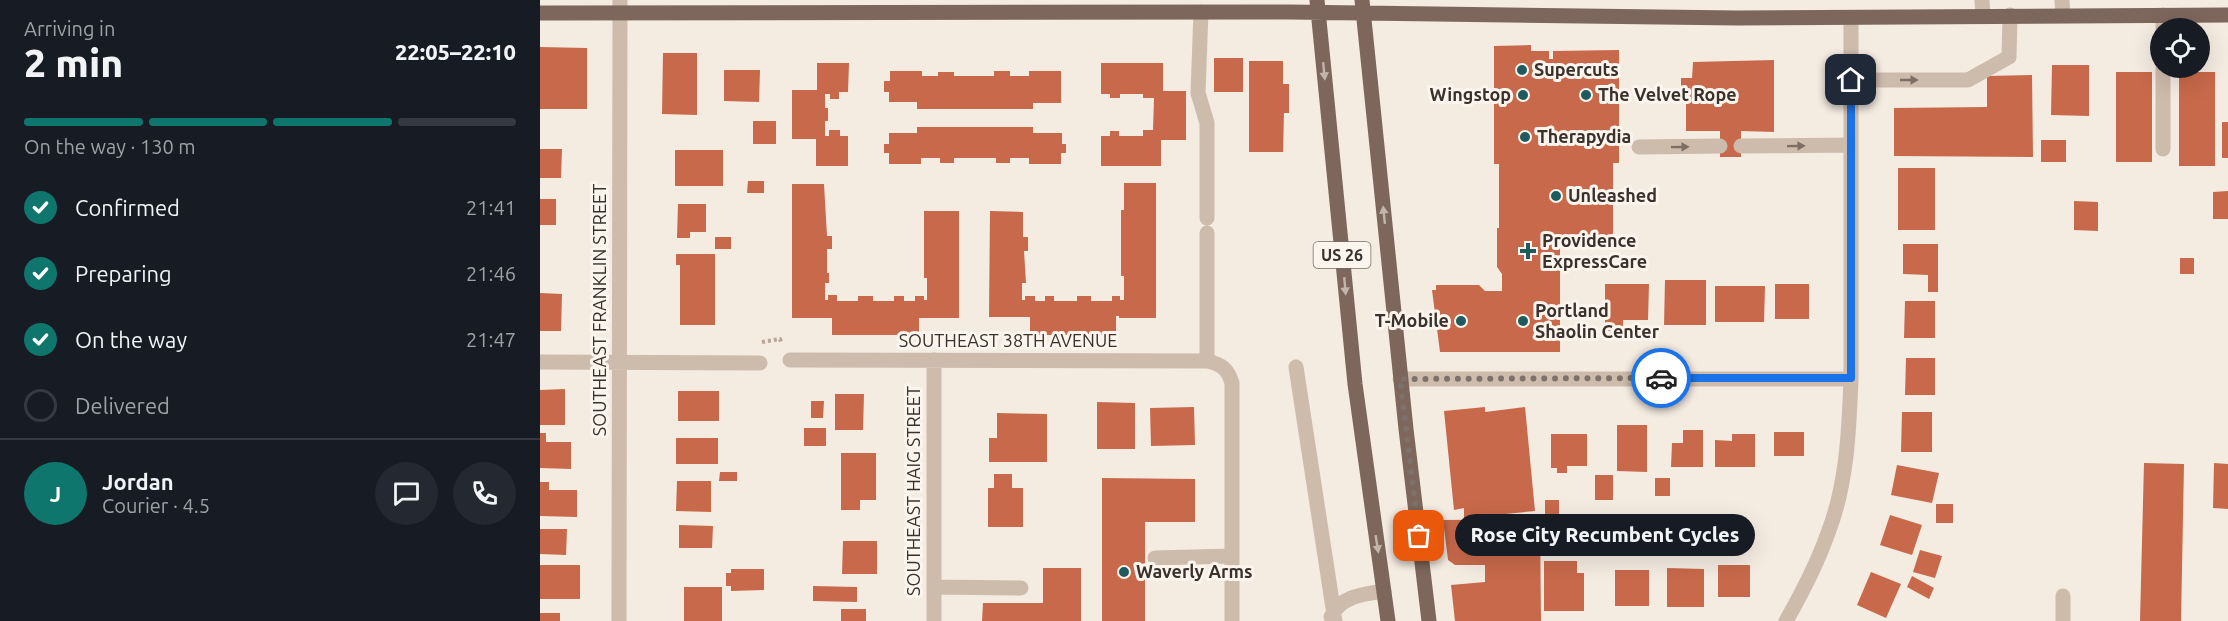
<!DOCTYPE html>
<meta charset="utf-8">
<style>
body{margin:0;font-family:Ubuntu,sans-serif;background:#242831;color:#f1f3f6;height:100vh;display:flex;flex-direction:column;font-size:22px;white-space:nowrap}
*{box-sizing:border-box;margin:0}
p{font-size:20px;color:#9ea1a6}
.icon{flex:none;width:33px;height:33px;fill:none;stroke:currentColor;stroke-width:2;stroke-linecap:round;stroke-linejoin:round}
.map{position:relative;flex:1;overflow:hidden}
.details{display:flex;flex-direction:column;background:#171b24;width:540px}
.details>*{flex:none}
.fabs{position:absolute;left:1610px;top:18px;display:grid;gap:12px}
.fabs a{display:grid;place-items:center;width:60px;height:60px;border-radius:50%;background:#171b24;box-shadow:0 6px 24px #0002;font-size:30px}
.pin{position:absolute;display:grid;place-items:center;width:51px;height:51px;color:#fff;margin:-26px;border-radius:12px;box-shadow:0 3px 9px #0006}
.courier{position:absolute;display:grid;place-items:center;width:60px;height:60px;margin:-30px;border:4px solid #1a73e8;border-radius:50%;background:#fff;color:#222;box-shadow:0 2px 8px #0007}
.bubble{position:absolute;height:42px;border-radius:21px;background:#171b24;box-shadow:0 6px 24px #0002;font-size:20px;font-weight:800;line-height:42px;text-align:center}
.headline em{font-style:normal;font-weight:800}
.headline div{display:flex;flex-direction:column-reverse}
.headline{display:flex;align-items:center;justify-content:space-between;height:102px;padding:0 24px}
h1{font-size:39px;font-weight:800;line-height:45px}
.bar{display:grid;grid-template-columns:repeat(4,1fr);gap:9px 6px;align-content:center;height:72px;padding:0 24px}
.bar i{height:8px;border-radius:4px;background:#363941}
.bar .selected{background:#0f766e}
.bar p{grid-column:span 4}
.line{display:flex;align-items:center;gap:15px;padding:0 24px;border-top:2px solid #363941}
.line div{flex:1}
.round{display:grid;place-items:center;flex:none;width:63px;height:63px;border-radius:32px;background:#242831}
ol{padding:0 24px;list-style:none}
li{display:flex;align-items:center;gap:18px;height:66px}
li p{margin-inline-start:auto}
li .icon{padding:6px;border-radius:50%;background:#0f766e;color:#fff;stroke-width:4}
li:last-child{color:#9ea1a6}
li i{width:33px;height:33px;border:3px solid #363941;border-radius:50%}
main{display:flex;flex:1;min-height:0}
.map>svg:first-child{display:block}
.building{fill:#c8694b}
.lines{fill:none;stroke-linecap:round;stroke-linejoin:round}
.path{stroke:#b9a596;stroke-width:4;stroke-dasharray:3 3;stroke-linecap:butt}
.minor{stroke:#cdbbac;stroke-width:15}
.major{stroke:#7d675c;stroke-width:15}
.oneway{fill:#c2b5ac}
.oneway2{fill:#7d6f65}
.done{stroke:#7c716b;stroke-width:6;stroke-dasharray:0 10.8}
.route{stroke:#1a73e8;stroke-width:8}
.poi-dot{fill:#1f5a5e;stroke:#fbf5ee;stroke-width:2}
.labels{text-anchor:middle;stroke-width:6;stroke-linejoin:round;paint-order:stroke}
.shield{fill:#fbf5ee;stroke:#756b66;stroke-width:1.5}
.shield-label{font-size:16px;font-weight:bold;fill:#3b302b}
.poi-label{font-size:18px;font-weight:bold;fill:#3b302b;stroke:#fbf5ee;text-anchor:start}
.street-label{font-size:18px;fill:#3b302b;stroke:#fbf5ee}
</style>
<main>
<section class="details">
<div class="headline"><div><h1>2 min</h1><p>Arriving in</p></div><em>22:05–22:10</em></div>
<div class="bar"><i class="selected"></i><i class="selected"></i><i class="selected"></i><i></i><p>On the way · 130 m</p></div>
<ol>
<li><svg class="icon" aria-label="check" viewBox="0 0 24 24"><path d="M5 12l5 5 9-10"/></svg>Confirmed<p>21:41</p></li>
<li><svg class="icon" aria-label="check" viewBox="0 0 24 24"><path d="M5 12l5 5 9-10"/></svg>Preparing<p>21:46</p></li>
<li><svg class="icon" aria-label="check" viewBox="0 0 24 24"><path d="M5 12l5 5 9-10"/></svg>On the way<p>21:47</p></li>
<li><i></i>Delivered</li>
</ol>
<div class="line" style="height:108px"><b class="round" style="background:#0f766e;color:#fff">J</b><div><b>Jordan</b><p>Courier · 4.5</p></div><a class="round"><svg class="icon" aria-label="chat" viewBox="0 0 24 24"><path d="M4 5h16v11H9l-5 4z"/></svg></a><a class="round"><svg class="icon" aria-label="phone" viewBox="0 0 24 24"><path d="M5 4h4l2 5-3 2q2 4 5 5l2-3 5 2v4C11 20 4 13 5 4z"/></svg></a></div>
</section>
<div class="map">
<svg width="1688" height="621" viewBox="0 0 1688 621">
<rect width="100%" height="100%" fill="#f4ebe1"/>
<path class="building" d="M991,45V51H1009V59H1013V51L1079,50V163H1073V236H1020V352H900L892,290H896V285H939L945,291H962V274L957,267V228H959V164H954V46Z
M0,47L47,48V109H0Z
M123,53H157V115L122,114Z
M674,58H703V92H674Z
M1234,60V132L1201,131V157H1180V131H1146V92H1141V78H1152L1153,62Z
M709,61H743V84H749V113H744L743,152H709Z
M277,63H309L308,92H299V99H290V94H285V108H288V121H285V136H289V130H300V136H308V166H276V139H252V90H277Z
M561,63H623V91H646V140H621V166H561V136H570V131H579V136H603V130H613L614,98H603V94H580V98H570V94H561Z
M1512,65H1549V116L1511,115Z
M184,70H220L219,102L184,101Z
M350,71H382V76H398V72H414V76H454V71H470V76H489V71H521V103H493V109H377V102H349V92H344V81H350Z
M1576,72H1612V162H1576Z
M1639,72H1675V166H1639Z
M1492,75L1493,157L1354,156V108L1447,107V76Z
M213,121H236V144H213Z
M1682,122H1688V158H1682Z
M377,127H493V133H522V144H526V153H521V164H489V158H470V163H456V158H414V163H400V158H381V164H349V153H344V144H349V133H377Z
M1501,140H1526V162H1501Z
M0,149H22L21,178H0Z
M135,150H183V186H135Z
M1358,168H1395V230H1358Z
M208,181H224V193H207Z
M584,183H616V318H579V316H576V335H490V317H449L450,211L483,212V237H488V251H484L486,283H482V300H485V296H495V301H505V296H514V301H537V296H551V301H572V296H580V300H584V276H581V210H584Z
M252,184H284L287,236H292V249H287V273H289V283H285V300H288V295H297V301H318V296H333V301H354V296H364V301H375V296H384V300H387V278H384V211H419V318H379V335H292V318H252Z
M1688,191V219H1673V192Z
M0,199H16V225H0Z
M1534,201L1558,202V231L1534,230Z
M138,204H166V232H150V238H137Z
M175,237H191V249H175Z
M1363,244H1398V292H1388V275L1363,274Z
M136,254H175V325H140V265H136Z
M1640,258H1654V274H1640Z
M1125,280H1166V325H1124Z
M1065,284H1109L1108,320H1083V331H1065Z
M1235,284H1269V319H1235Z
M1175,286H1225L1224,322H1175Z
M0,293L22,294L21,331H0Z
M1365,301H1395V338H1364Z
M1366,358H1395V395H1365Z
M25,389V425H0V390Z
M138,391H179V421H138Z
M295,394H324L323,430H295Z
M271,401H284L283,418H271Z
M557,402L595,403V449H557Z
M654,407L655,445L611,446L610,408Z
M945,407V412L985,407L995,511L924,518V508L914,510L904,411Z
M1362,412H1392V452H1361Z
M457,413L507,414V462H449V438H457Z
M1077,425H1107V472L1077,471Z
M264,428H286V446H264Z
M1143,430H1163V467H1131L1132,443H1143Z
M1234,432H1264V456H1234Z
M0,433H6V442H31V469L0,468Z
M1011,434H1047V466H1027V473H1017V468H1011Z
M1192,434H1215V467H1175V440L1192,441Z
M136,438H178V464H136Z
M301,453H336V500H320V510H301Z
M1604,463L1644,464L1641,621H1600Z
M1674,463L1688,464V509L1673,508Z
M1357,465L1399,473L1392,503L1351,495Z
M180,472H197V481H179Z
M454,474H472V488H483V527H448V488H454Z
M1055,475H1073V500H1055Z
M562,478L655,479V522H605V621H562Z
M1115,478H1130V496H1115Z
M137,481H171V512L136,511Z
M0,482H9V490H37V517L0,516Z
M1005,500H1019V519H1005Z
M1396,504H1413V523H1396Z
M1350,515L1382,525L1372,555L1340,545Z
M1033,518H1058V544H1033Z
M1000,519L1001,621H915L911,585L945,582V565H915L908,560L903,520Z
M139,525L173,526L172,548H139Z
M0,529H27L26,555L0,554Z
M303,541H337V574H302Z
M1380,550L1402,556L1395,578L1373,572Z
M1004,561H1037V573H1044V611H1004Z
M0,565H40V599H0Z
M1178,565H1210V597H1178Z
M503,568H541V621H442L443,603H503Z
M1127,568L1164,569V607H1127Z
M191,569H224V590L191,591V586H186V573H191Z
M1075,570H1109V606H1075Z
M1331,572L1361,584L1346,618L1317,605Z
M1372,576L1394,588L1389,599L1367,587Z
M273,586L317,587V602L273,601Z
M144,587H182V621H144Z
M301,609H326V621H301Z
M0,613H20V621H0Z"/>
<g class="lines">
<path class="path" d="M222,342L240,339L242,344"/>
<path class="minor" d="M1442,0L1443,15
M1522,0L1523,15
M661,12L658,93L667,123V218
M1623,28V15
M1311,80H1428L1469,57L1470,15
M1201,146L1311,145
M1099,147L1180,146
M1623,149V68
M667,233V361
M250,360L667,361C681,364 688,369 692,383V621
M0,362L220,363
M756,367L795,621
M860,379H1311
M615,558L692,556
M394,587L481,588
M791,617C800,596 824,594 844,591
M79,621L80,0
M394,621V360
M1246,621C1262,593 1277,564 1288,533C1307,484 1309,431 1311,379V18
M1523,621V596"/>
<path class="major" d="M777,0L815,384L848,621
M822,0L866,429L889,621
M0,13L749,12L1197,18L1688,15"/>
</g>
<defs><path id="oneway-solid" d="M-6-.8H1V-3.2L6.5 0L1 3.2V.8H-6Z" transform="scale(1.5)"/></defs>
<g class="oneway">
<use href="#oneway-solid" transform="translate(784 71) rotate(84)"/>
<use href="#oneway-solid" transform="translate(844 215) rotate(-96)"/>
<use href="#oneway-solid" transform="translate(805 286) rotate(85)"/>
<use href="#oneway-solid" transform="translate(837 544) rotate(81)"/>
</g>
<g class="oneway2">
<use href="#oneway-solid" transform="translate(1369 80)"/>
<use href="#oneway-solid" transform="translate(1256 146) rotate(-1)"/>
<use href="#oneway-solid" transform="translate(1140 147) rotate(-1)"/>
</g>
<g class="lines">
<path class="done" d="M879,536L860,379L1121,378"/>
<path class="route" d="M1121,378H1311V80"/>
</g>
<g class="poi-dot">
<circle cx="982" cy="70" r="6"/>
<circle cx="983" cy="95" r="6"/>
<circle cx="1046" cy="95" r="6"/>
<circle cx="985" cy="137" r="6"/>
<circle cx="1016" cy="196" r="6"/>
<path d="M985 242h6v6h6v6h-6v6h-6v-6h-6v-6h6z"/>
<circle cx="921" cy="321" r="6"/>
<circle cx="983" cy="321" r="6"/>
<circle cx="584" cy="572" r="6"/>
</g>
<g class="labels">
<rect class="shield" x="773.5" y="242" width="57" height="26" rx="4.5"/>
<g class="shield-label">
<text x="802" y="261">US 26</text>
</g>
<g class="poi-label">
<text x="994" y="76">Supercuts</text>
<text x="971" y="101" text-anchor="end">Wingstop</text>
<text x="1058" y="101">The Velvet Rope</text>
<text x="997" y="143">Therapydia</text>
<text x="1028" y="202">Unleashed</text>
<text x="1002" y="247">Providence<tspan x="1002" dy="21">ExpressCare</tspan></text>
<text x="995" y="317">Portland<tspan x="995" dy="21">Shaolin Center</tspan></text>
<text x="909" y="327" text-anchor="end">T-Mobile</text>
<text x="596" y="578">Waverly Arms</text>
</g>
<g class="street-label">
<text transform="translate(60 310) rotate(-90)" y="6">SOUTHEAST FRANKLIN STREET</text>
<text x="468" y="347">SOUTHEAST 38TH AVENUE</text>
<text transform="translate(374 491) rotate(-90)" y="6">SOUTHEAST HAIG STREET</text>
</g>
</g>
</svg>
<div class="fabs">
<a><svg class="icon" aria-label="locate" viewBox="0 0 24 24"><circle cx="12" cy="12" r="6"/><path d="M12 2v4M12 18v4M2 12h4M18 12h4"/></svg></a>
</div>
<div class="pin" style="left:879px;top:536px;background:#ea580c"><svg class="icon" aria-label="bag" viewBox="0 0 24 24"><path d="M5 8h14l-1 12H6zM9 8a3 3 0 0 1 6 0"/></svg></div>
<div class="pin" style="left:1311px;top:80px;background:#1f2937"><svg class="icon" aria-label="home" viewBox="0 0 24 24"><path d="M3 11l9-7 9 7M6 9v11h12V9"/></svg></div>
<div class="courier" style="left:1121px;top:378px"><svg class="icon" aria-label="car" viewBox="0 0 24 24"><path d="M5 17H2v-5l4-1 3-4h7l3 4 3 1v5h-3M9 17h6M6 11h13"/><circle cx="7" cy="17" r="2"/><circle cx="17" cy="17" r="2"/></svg></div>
<div class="bubble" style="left:915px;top:514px;width:300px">Rose City Recumbent Cycles</div>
</div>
</main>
